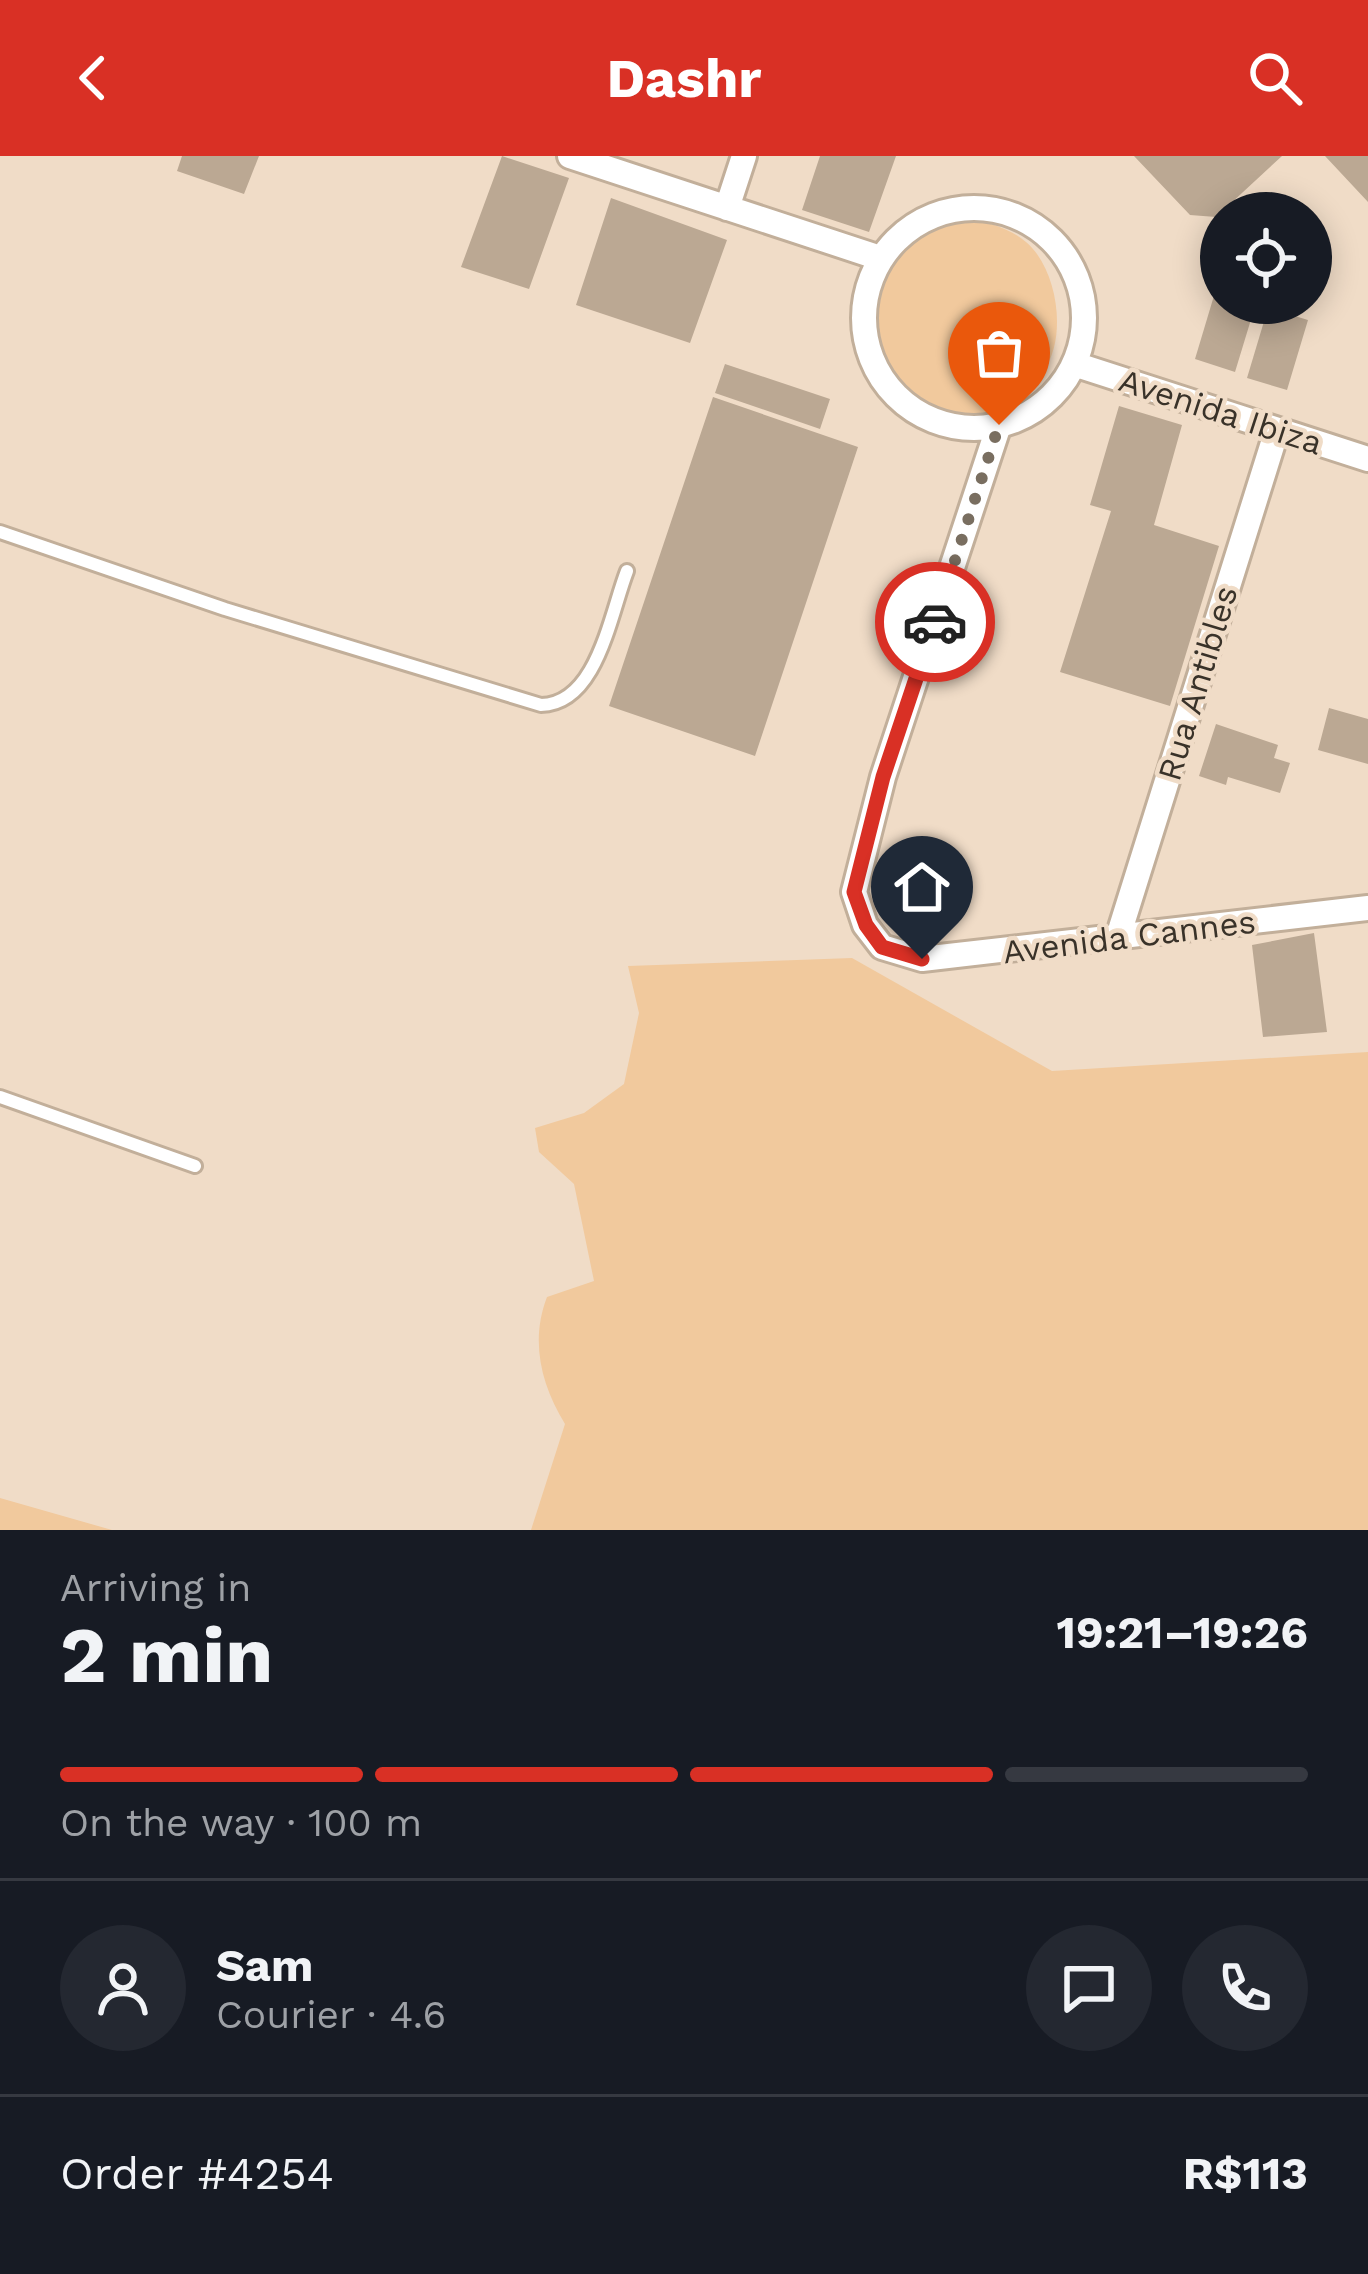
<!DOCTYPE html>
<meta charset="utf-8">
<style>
body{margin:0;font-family:"Work Sans",sans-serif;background:#242831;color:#f1f3f6;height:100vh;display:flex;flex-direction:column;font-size:45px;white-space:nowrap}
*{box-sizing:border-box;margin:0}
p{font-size:39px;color:#9ea1a6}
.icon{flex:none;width:66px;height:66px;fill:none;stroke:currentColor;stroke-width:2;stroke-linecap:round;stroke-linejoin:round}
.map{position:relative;height:1374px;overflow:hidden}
.details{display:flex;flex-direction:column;background:#171b24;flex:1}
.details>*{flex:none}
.controls{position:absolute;left:1200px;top:36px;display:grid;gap:24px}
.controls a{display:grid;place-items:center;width:132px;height:132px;border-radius:50%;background:#171b24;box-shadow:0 6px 30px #0003;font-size:60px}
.pin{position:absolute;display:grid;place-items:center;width:102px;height:102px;color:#fff;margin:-123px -51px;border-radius:50% 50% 50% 0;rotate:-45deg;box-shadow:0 0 12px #0007}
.pin .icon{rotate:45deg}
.courier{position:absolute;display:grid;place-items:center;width:120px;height:120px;margin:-60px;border:9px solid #d93025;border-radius:50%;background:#fff;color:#222;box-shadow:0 3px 15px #0007}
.overview em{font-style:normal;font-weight:700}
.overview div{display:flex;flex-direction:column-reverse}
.overview{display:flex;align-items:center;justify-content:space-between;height:204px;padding:0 60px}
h1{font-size:78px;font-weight:700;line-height:90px}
.bar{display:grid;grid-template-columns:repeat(4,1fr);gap:18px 12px;align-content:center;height:144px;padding:0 60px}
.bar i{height:15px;border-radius:9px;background:#363941}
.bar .active{background:#d93025}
.bar p{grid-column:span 4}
.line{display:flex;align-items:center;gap:30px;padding:0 60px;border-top:3px solid #363941}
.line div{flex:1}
.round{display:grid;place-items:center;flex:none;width:126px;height:126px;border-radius:63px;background:#242831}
header{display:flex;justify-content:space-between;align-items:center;height:156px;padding:0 60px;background:#d93025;color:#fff;font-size:54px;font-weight:700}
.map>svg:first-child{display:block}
.green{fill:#f1c99d}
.building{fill:#bba893}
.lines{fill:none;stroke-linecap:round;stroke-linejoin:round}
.service-casing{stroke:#c2af9a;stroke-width:18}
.minor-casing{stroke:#c2af9a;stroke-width:30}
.service{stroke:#fff;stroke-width:12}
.minor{stroke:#fff;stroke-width:24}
.done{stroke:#796e60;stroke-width:12;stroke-dasharray:0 21.6}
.route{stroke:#d93025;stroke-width:15}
.labels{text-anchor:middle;stroke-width:9;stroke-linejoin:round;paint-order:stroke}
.street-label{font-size:33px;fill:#393229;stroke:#f0dcc7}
</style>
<header><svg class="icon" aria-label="back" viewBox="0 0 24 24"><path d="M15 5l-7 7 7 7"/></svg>Dashr<svg class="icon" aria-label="search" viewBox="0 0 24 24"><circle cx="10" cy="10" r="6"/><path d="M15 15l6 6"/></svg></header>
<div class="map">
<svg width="1368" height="1374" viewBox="0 0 1368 1374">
<rect width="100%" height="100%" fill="#f0dcc7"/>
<path class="green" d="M966,61C986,67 1009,71 1026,86C1057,112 1068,180 1044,214C964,328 813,213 890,105C911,75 930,65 966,61Z
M852,802L1052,915L1368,896V1374H531L565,1268C541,1229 530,1185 547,1141L594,1125L574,1028L539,996L535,972L584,957L624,928L639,857L628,810Z
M0,1342L112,1374H0Z"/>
<path class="building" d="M182,0H259L244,38L177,15Z
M502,0L569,22L529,133L461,111Z
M820,0H896L869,76L802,54Z
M1134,0H1282L1216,61L1190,59Z
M1325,0H1368V46Z
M611,42L727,84L690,187L576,149Z
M1216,133L1221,147H1256L1235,216L1195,203Z
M1268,152L1308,164L1287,234L1247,222Z
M725,208L830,243L820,273L715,237Z
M713,241L858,291L755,600L609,550Z
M1119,250L1182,269L1154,369L1219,390L1170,550L1060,516L1111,355L1090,349Z
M1329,552L1368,563V608L1318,594Z
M1216,568L1278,589L1274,602L1290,607L1280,637L1228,621L1226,629L1199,620Z
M1314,777L1327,876L1263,881L1252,789Z"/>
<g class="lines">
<g class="service-casing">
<path id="service" d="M0,376L225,453L541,549C597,548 610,459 627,415
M0,941L195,1010"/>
</g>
<g class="minor-casing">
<path id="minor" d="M570,0L880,102
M864 162a110 110 0 1 1 220 0a110 110 0 1 1-220 0Z
M727,52L744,0
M1074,208L1368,303
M999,269L883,621L854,736L865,769L882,791L922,803L1368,752
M1118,781L1277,274"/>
</g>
<use href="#service" class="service"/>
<use href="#minor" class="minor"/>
</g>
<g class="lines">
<path class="done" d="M935,466L999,269"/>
<path class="route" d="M922,803L882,791L866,769L854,736L883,621L935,466"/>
</g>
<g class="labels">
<g class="street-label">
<text transform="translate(1221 255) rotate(18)" y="12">Avenida Ibiza</text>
<text transform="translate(1197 527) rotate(-73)" y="12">Rua Antibles</text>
<text transform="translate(1129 780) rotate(-7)" y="12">Avenida Cannes</text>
</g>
</g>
</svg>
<div class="controls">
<a><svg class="icon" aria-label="locate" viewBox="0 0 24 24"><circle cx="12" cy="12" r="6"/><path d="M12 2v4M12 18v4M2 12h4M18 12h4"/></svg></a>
</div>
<div class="pin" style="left:999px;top:269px;background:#ea580c"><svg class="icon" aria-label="bag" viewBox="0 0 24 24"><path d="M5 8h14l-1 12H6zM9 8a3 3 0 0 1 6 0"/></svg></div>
<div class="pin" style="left:922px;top:803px;background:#1f2937"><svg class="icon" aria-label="home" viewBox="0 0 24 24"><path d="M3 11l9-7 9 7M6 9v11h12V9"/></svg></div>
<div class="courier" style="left:935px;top:466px"><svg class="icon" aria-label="car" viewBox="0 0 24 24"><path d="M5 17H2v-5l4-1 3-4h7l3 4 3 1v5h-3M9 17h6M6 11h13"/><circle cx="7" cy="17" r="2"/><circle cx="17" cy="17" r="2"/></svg></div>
</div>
<section class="details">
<div class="overview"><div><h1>2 min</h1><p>Arriving in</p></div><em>19:21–19:26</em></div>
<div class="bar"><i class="active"></i><i class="active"></i><i class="active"></i><i></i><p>On the way · 100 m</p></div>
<div class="line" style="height:216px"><a class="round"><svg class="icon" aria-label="person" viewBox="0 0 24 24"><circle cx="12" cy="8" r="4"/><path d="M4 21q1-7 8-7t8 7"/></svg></a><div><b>Sam</b><p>Courier · 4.6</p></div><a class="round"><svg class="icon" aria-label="chat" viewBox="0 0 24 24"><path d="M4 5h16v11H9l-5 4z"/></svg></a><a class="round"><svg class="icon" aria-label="phone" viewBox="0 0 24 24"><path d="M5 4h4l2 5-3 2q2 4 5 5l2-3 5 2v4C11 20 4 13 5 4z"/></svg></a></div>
<div class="line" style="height:156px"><div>Order #4254</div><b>R$113</b></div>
</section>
